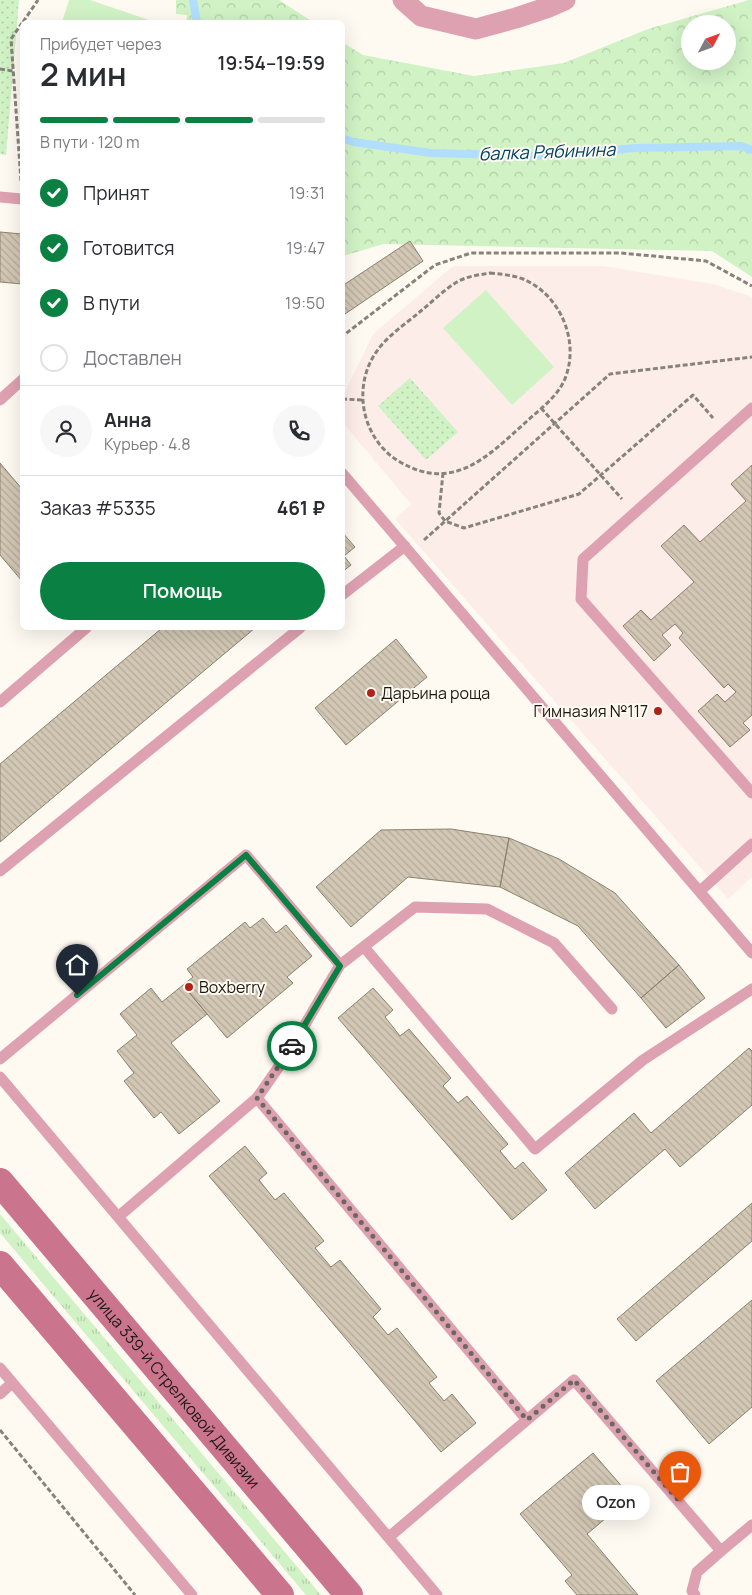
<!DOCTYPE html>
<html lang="ru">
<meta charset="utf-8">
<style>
body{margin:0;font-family:Manrope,sans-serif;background:#f7f7f7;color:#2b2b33;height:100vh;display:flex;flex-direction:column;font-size:19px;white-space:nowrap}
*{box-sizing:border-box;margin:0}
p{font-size:16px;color:#7c7c81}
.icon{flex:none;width:28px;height:28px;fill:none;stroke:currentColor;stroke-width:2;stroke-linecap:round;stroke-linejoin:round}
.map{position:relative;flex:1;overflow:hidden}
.panel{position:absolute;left:20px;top:20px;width:325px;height:610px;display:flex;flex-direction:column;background:#fff;border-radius:8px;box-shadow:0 5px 20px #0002}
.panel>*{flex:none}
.needle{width:32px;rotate:49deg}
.tools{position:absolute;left:681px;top:15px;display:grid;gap:10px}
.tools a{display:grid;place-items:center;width:55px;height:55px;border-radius:50%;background:#fff;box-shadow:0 5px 20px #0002;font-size:25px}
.pin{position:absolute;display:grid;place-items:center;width:42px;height:42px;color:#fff;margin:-51px -21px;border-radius:50% 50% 50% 0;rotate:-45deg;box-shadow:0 0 5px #0007}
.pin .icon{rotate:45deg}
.courier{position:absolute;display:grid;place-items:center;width:50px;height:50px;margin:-25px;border:4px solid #0b8043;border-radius:50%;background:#fff;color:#222;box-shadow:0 1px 6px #0007}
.bubble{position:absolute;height:35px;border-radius:18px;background:#fff;box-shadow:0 5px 20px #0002;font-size:16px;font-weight:600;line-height:35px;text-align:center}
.head em{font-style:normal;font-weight:600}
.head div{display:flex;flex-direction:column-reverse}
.head{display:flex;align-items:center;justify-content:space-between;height:85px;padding:0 20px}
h1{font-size:32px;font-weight:600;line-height:38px}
.bar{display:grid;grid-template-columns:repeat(4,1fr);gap:8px 5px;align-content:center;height:60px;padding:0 20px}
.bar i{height:6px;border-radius:4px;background:#e1e1e2}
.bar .selected{background:#0b8043}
.bar p{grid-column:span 4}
.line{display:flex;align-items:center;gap:12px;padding:0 20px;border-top:1px solid #e1e1e2}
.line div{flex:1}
.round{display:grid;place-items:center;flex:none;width:52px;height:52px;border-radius:26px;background:#f7f7f7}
ol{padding:0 20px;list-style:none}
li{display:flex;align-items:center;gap:15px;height:55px}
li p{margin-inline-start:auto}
li .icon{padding:5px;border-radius:50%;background:#0b8043;color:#fff;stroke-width:4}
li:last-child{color:#7c7c81}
li i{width:28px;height:28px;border:2px solid #e1e1e2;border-radius:50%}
.cta{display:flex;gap:10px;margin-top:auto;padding:10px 20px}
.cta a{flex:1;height:58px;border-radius:30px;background:#0b8043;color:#fff;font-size:20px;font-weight:600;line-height:58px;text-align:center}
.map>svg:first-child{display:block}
.education{fill:#fdede9}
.grass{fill:url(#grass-tufts)}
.forest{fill:url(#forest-crowns);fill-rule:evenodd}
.park{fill:url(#park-dots)}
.garden{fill:#d0f2c5}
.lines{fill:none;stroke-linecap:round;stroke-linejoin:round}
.stream{stroke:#b2defe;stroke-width:8}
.building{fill:url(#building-back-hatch);stroke:#8b816f}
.path{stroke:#87837b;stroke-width:3;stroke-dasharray:5 2.5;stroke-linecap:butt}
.service{stroke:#dea1b1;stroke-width:11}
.minor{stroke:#dea1b1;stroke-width:21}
.secondary{stroke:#cb748d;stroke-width:28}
.done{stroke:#6c6860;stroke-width:5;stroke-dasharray:0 9}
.route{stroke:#0b8043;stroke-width:6}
.poi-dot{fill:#b12119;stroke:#fefaf2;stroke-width:2}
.labels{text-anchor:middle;stroke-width:4;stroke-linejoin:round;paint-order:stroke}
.poi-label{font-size:16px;fill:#1d1912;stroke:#fefaf2;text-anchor:start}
.street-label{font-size:16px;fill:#1d1912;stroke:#fefaf2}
.water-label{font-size:18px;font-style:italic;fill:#004263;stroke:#fefaf2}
</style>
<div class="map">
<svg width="752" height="1595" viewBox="0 0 752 1595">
<defs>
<pattern id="grass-tufts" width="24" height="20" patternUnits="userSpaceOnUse" patternTransform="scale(1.25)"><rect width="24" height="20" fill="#d0f2c5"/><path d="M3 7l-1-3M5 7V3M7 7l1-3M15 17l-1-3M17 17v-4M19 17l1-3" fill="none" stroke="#b2cfa8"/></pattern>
<pattern id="forest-crowns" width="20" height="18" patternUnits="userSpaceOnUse" patternTransform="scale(1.25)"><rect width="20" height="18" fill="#d0f2c5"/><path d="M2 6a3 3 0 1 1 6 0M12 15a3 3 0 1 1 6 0" fill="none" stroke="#b2cfa8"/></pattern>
<pattern id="park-dots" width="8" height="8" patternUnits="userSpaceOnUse" patternTransform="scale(1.25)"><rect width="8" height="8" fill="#d0f2c5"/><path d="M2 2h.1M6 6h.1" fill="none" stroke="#b2cfa8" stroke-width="1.8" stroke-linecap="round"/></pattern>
<pattern id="building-back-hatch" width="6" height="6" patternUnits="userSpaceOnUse" patternTransform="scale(1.25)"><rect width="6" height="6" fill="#d2c7b4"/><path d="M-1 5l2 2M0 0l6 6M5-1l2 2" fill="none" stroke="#b4aa9a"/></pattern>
</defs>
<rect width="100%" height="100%" fill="#fefaf2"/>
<path class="education" d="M453,266H602L713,284L752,297V877L728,899L395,519L411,504L343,423L342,398L373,334Z"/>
<path class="grass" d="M0,1214L321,1595H306L0,1233Z"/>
<path class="forest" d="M176,0H279L313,22H186L187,15L176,14Z
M749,0H752V277L712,251L384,244L343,256L342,42L363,55L474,76L564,63L648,29ZM690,24H728V61H690Z"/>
<path class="park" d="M0,0H19L6,155L0,154Z
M410,378L458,432L426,460L378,406Z"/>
<path class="garden" d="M69,0H90L155,22H62Z
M486,290L554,367L512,405L443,328Z"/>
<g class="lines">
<path class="stream" d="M193,0L197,22
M342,138L353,142L431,153L535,156L636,148L741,146L752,150"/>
</g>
<path class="building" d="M0,232L22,234V284L0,282Z
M410,241L423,261L342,316V286Z
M0,463L22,489V581L0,555Z
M752,465V715L743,723L750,730L730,747L698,711L717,694L725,702L736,692L728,684L724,688L679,638L683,633L675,624L662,635L671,645L654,661L623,626L641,610L651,620L694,582L661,546L684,525L700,542L746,501L731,484Z
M342,532L355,547L344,556L351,565L342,572Z
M162,628H255L0,842V764Z
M396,639L427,677L346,745L315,708Z
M451,829L509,838L500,887L408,877L351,927L316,887L381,830Z
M509,838L559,859L615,893L679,965L641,998L578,926L500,887Z
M263,918L276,933L286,925L312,956L287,977L293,983L227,1038L183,985L193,977L187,969L245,922L250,928Z
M679,965L705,998L666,1028L641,998Z
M183,985L207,1014L171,1043L220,1101L179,1134L161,1112L154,1118L124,1081L134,1073L117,1051L137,1035L120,1014L151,988L162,1002Z
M373,988L393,1010L385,1017L400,1036L409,1029L451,1078L443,1086L458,1103L467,1096L508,1144L500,1151L515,1169L523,1162L547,1190L512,1220L338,1018Z
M749,1048L752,1051V1105L680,1167L665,1149L595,1209L565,1173L634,1113L651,1133Z
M245,1146L267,1173L259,1180L275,1200L284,1193L324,1241L315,1248L331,1267L340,1260L381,1309L373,1317L388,1335L397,1328L437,1377L429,1383L444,1401L452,1394L476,1423L441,1452L209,1176Z
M752,1203V1241L636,1341L617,1319Z
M752,1300V1407L709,1444L656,1381Z
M593,1453L631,1497L587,1534L638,1595H577L565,1581L572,1575L520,1514Z"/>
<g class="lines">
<path class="path" d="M23,22L38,0
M0,69L13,71
M21,181L11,39L22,23
M490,273C501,274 512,275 523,279C561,295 581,343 564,381C556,398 540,409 526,422C488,456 454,493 400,462C362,440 351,387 377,351C388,335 407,323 422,310C433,301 445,289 457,282C467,276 479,275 490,273Z
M342,339L344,335L435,265L471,253H621L706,261L752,286
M342,399L362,400
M541,408L622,499
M443,473L439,513L445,521L464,528L579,494L693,395L713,418
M424,540L610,374L752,357
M0,1430L135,1595"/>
<path class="service" d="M0,197L22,199
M0,400L22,380
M752,408L583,559L581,599L752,793
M342,473L752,953
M342,595L405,546
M0,702L86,628
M0,871L300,628
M700,891L752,844
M364,947L535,1149L643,1060L752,989
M0,1059L246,855L340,965
M0,1077L437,1595
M257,1098L287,1055L340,965L415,907L487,909L554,943L612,1009
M118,1217L257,1098L527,1420
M0,1368L192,1595
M0,1394L12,1383
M389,1537L574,1380L721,1551L697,1572L692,1591L695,1595
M721,1551L752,1525"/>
<path class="minor" d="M403,0L421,16L476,29L516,18L549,7L565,0"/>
<g class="secondary">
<path id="s1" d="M0,1182L349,1595"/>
<path d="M0,1265L280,1595"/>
</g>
</g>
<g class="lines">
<path class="done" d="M292,1046L257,1098L527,1420L574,1380L680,1502"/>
<path class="route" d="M77,995L246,855L340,966L292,1046"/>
</g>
<g class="poi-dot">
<circle cx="371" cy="693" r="5"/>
<circle cx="658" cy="711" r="5"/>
<circle cx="189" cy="987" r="5"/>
</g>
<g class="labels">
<g class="poi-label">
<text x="381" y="699">Дарьина роща</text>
<text x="648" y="717" text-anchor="end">Гимназия №117</text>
<text x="199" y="993">Boxberry</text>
</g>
<g class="street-label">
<text dy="6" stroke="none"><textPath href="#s1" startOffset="270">улица 339-й Стрелковой Дивизии</textPath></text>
</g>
<g class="water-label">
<text transform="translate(547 152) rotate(-2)" y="6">балка Рябинина</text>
</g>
</g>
</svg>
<div class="tools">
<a><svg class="needle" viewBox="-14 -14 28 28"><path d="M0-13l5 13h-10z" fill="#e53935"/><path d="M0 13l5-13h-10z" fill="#7c7c81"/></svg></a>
</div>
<div class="pin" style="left:680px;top:1502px;background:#ea580c"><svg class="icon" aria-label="bag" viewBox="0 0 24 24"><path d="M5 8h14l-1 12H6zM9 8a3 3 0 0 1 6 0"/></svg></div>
<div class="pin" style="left:77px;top:995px;background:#1f2937"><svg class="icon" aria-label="home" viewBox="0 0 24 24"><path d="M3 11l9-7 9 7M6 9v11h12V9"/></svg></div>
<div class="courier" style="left:292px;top:1046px"><svg class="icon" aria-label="car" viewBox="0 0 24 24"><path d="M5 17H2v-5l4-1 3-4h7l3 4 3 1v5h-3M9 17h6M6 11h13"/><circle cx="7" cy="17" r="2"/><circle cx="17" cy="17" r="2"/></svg></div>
<div class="bubble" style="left:582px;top:1485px;width:68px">Ozon</div>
<section class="panel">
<div class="head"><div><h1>2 мин</h1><p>Прибудет через</p></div><em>19:54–19:59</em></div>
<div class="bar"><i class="selected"></i><i class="selected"></i><i class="selected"></i><i></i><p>В пути · 120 m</p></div>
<ol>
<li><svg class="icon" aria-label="check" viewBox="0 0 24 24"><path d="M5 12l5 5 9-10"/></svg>Принят<p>19:31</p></li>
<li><svg class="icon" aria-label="check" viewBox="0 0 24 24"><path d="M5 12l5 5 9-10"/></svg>Готовится<p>19:47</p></li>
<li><svg class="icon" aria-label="check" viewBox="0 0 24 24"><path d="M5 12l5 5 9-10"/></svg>В пути<p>19:50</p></li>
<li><i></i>Доставлен</li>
</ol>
<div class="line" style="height:90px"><a class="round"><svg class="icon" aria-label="person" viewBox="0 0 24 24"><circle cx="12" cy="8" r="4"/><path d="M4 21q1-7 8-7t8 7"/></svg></a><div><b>Анна</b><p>Курьер · 4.8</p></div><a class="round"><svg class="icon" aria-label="phone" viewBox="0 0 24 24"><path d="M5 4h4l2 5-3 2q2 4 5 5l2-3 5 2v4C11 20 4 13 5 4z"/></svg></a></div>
<div class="line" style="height:65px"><div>Заказ #5335</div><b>461 ₽</b></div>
<div class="cta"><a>Помощь</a></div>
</section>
</div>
